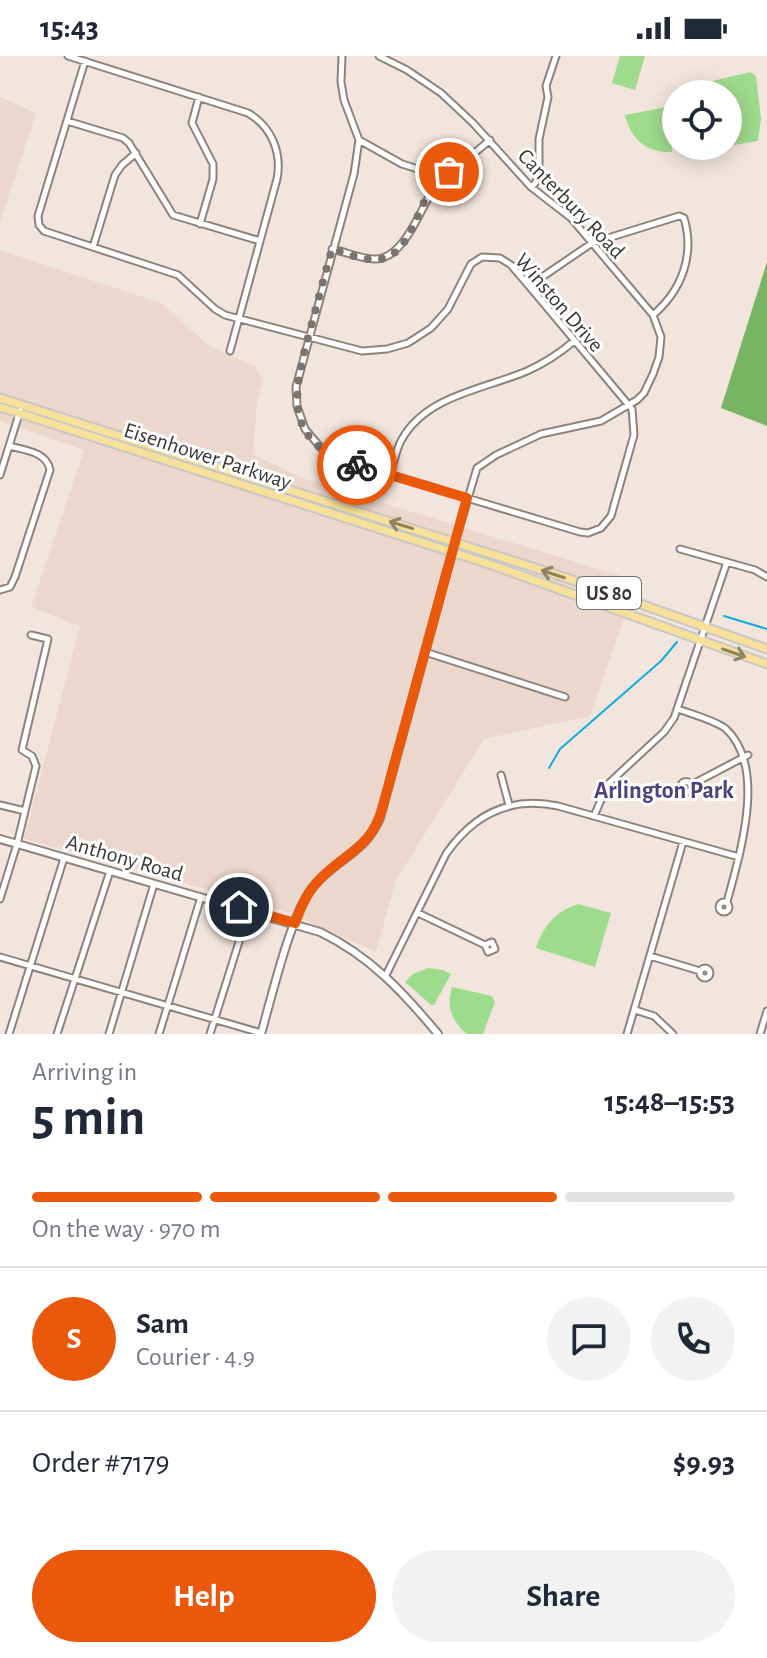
<!DOCTYPE html>
<meta charset="utf-8">
<style>
body{margin:0;font-family:"Alegreya Sans",sans-serif;background:#f2f2f3;color:#1f2937;height:100vh;display:flex;flex-direction:column;font-size:30px;white-space:nowrap}
*{box-sizing:border-box;margin:0}
p{font-size:26px;color:#747a83}
.icon{flex:none;width:44px;height:44px;fill:none;stroke:currentColor;stroke-width:2;stroke-linecap:round;stroke-linejoin:round}
.map{position:relative;height:978px;overflow:hidden}
.sheet{display:flex;flex-direction:column;background:#fff;flex:1}
.sheet>*{flex:none}
.tools{position:absolute;left:662px;top:24px;display:grid;gap:16px}
.tools a{display:grid;place-items:center;width:80px;height:80px;border-radius:50%;background:#fff;box-shadow:0 4px 20px #0003;font-size:40px}
.pin{position:absolute;display:grid;place-items:center;width:68px;height:68px;color:#fff;margin:-34px;border:4px solid #fff;border-radius:50%;box-shadow:0 2px 8px #0007}
.courier{position:absolute;display:grid;place-items:center;width:80px;height:80px;margin:-40px;border:6px solid #ea580c;border-radius:50%;background:#fff;color:#222;box-shadow:0 2px 10px #0007}
.headline em{font-style:normal;font-weight:700}
.headline div{display:flex;flex-direction:column-reverse}
.headline{display:flex;align-items:center;justify-content:space-between;height:136px;padding:0 32px}
h1{font-size:52px;font-weight:700;line-height:60px}
.bar{display:grid;grid-template-columns:repeat(4,1fr);gap:12px 8px;align-content:center;height:96px;padding:0 32px}
.bar i{height:10px;border-radius:6px;background:#e0e1e3}
.bar .on{background:#ea580c}
.bar p{grid-column:span 4}
.line{display:flex;align-items:center;gap:20px;padding:0 32px;border-top:2px solid #e0e1e3}
.line div{flex:1}
.round{display:grid;place-items:center;flex:none;width:84px;height:84px;border-radius:42px;background:#f2f2f3}
.action{display:flex;gap:16px;margin-top:auto;padding:16px 32px}
.action a{flex:1;height:92px;border-radius:48px;background:#ea580c;color:#fff;font-size:32px;font-weight:700;line-height:92px;text-align:center}
.action a+a{background:#f2f2f3;color:#1f2937}
.status{display:flex;justify-content:space-between;align-items:center;height:56px;padding:0 40px;background:#fff;direction:ltr}
.status svg{height:22px;fill:currentColor}
.map>svg:first-child{display:block}
.built{fill:#ebd7cc}
.green{fill:#9fdb8c}
.forest{fill:#77b563}
.lines{fill:none;stroke-linecap:round;stroke-linejoin:round}
.stream{stroke:#11acd9;stroke-width:2}
.street-casing{stroke:#8e837c;stroke-width:9}
.secondary-casing{stroke:#8e837c;stroke-width:10}
.primary-casing{stroke:#c8c7c6;stroke-width:11}
.street{stroke:#fff;stroke-width:5}
.secondary{stroke:#fff;stroke-width:6}
.primary{stroke:#f7e19a;stroke-width:7}
.oneway{stroke:#908361}
.done{stroke:#7b736f;stroke-width:8;stroke-dasharray:0 14.4}
.route{stroke:#ea580c;stroke-width:10}
.labels{text-anchor:middle;stroke-width:6;stroke-linejoin:round;paint-order:stroke}
.shield{fill:#fff;stroke:#767270;stroke-width:2}
.shield-label{font-size:20px;font-weight:bold;fill:#3b3633}
.street-label{font-size:22px;fill:#3b3633;stroke:#fff}
.neighbourhood-label{font-size:24px;font-weight:bold;fill:#4f417e;stroke:#fff}
</style>
<div class="status"><b>15:43</b><svg viewBox="0 0 49 12"><path d="M0 12V9h3v3zM5 12V6h3v6zM10 12V3h3v9zM15 12V0h3v12zM26 1h20v11H26zM47 4h2v5h-2z"/></svg></div>
<div class="map">
<svg width="767" height="978" viewBox="0 0 767 978">
<rect width="100%" height="100%" fill="#f2e5de"/>
<path class="built" d="M0,41L36,57L0,166Z
M0,194L161,247L208,289L256,311L263,325L257,346L253,398L302,422L637,525L590,660L484,683L396,824L376,896L281,854L24,783L80,570L31,551L84,394L0,365Z"/>
<path class="green" d="M620,0H645L635,34L612,27Z
M750,16L756,20L761,63L758,85L728,90V38H685L684,32Z
M667,51L670,53L672,96C647,97 630,83 625,59Z
M578,848L611,857L595,911L536,892C544,869 555,856 578,848Z
M428,912L443,914L451,918L434,949H431L405,926L413,918Z
M452,931L492,940L495,946L483,978H467C452,966 446,950 452,931Z"/>
<path class="forest" d="M767,206V370L721,352Z"/>
<g class="lines">
<path class="stream" d="M724,560L767,573
M549,712L560,693L661,605L677,586"/>
<g class="street-casing">
<path id="street" d="M68,0L248,57C272,71 282,97 277,123L230,295
M342,0L341,26L344,44L359,84L402,108L440,120L459,110L490,84
M379,0L407,14L441,37L473,67L531,131L571,162L653,259L661,281L659,301L653,318L644,337L637,344L601,365L541,378L496,399L477,412L455,486
M85,5L38,160L39,169L44,175L178,219L215,253L225,259L362,295L387,293L408,287L431,272L448,253L471,208L482,201L500,202L511,209L529,230L632,353L634,379L611,460L601,472L588,477L580,476L344,405L321,392L305,373L297,350L296,331L354,118L359,84
M199,41L192,67L213,108V123L200,168
M67,65L123,82L129,87L173,159L260,185
M532,131L536,126L539,113V83L548,41L546,30L556,0
M93,191L115,119L122,109L136,97
M332,193C346,196 361,203 375,203C406,204 425,142 440,120
M529,230L592,187L679,160L684,162C695,199 682,234 653,259
M0,419L20,355
M390,419C394,407 396,393 402,383C427,339 485,333 527,315C545,307 560,297 574,285
M680,493L755,514L767,521
M0,534L10,531L15,521L50,414C47,396 25,394 9,390
M425,596L565,641
M678,653C694,659 711,663 725,672C767,710 741,794 727,846
M501,719L509,749
M680.5 731a5.5 5.5 0 1 1 11 0a5.5 5.5 0 1 1-11 0Z
M691,729L748,699
M0,749L25,755
M594,760L608,728L664,676L674,662L727,506
M0,843L17,788L36,710L32,700L22,694L48,583L31,579
M719 851a5 5 0 1 1 10 0a5 5 0 1 1-10 0Z
M418,857L485,889L488,896L495,893L492,886L485,889
M650,900L700,915
M0,901L261,977
M700 917a5 5 0 1 1 10 0a5 5 0 1 1-10 0Z
M386,919L446,798C473,759 510,740 558,750L739,801
M635,954L654,960L673,978
M9,978L64,802
M57,978L110,815
M109,978L154,828
M159,978L201,841
M210,978L249,854
M627,978L683,786
M760,978L767,955"/>
</g>
<g class="secondary-casing">
<path id="secondary" d="M0,783L320,876C370,900 403,936 438,978
M261,978C272,940 290,861 312,832C334,804 365,798 380,762L455,486"/>
</g>
<g class="primary-casing">
<path id="primary" d="M0,342L570,523L767,593
M0,351L489,508L767,608"/>
</g>
<use href="#street" class="street"/>
<use href="#secondary" class="secondary"/>
<use href="#primary" class="primary"/>
</g>
<defs><path id="oneway-shaft" d="M-6 0H5M1.5-3L5.5 0L1.5 3" fill="none" stroke-width="1.6" stroke-linecap="round" stroke-linejoin="round" transform="scale(2)"/></defs>
<g class="oneway">
<use href="#oneway-shaft" transform="translate(401 469) rotate(-163)"/>
<use href="#oneway-shaft" transform="translate(553 518) rotate(-162)"/>
<use href="#oneway-shaft" transform="translate(734 597) rotate(19)"/>
</g>
<g class="lines">
<path class="done" d="M357,409C282,387 293,338 309,278C317,249 324,221 332,193C346,197 366,206 381,203C417,196 418,130 449,116"/>
<path class="route" d="M239,851L295,867C301,851 307,836 320,823C345,797 371,792 382,753L467,442L357,409"/>
</g>
<g class="labels">
<rect class="shield" x="577" y="521" width="64" height="32" rx="6"/>
<g class="shield-label">
<text x="609" y="544">US 80</text>
</g>
<g class="street-label">
<text transform="translate(572 147) rotate(46)" y="8">Canterbury Road</text>
<text transform="translate(560 246) rotate(49)" y="8">Winston Drive</text>
<text transform="translate(208 399) rotate(18)" y="8">Eisenhower Parkway</text>
<text transform="translate(125 801) rotate(16)" y="8">Anthony Road</text>
</g>
<g class="neighbourhood-label">
<text x="664" y="742">Arlington Park</text>
</g>
</g>
</svg>
<div class="tools">
<a><svg class="icon" aria-label="locate" viewBox="0 0 24 24"><circle cx="12" cy="12" r="6"/><path d="M12 2v4M12 18v4M2 12h4M18 12h4"/></svg></a>
</div>
<div class="pin" style="left:449px;top:116px;background:#ea580c"><svg class="icon" aria-label="bag" viewBox="0 0 24 24"><path d="M5 8h14l-1 12H6zM9 8a3 3 0 0 1 6 0"/></svg></div>
<div class="pin" style="left:239px;top:851px;background:#1f2937"><svg class="icon" aria-label="home" viewBox="0 0 24 24"><path d="M3 11l9-7 9 7M6 9v11h12V9"/></svg></div>
<div class="courier" style="left:357px;top:409px"><svg class="icon" aria-label="bike" viewBox="0 0 24 24"><circle cx="6" cy="16" r="4"/><circle cx="18" cy="16" r="4"/><path d="M6 16l4-8h5l3 8M10 8l3 8H6M13 5h3"/></svg></div>
</div>
<section class="sheet">
<div class="headline"><div><h1>5 min</h1><p>Arriving in</p></div><em>15:48–15:53</em></div>
<div class="bar"><i class="on"></i><i class="on"></i><i class="on"></i><i></i><p>On the way · 970 m</p></div>
<div class="line" style="height:144px"><b class="round" style="background:#ea580c;color:#fff">S</b><div><b>Sam</b><p>Courier · 4.9</p></div><a class="round"><svg class="icon" aria-label="chat" viewBox="0 0 24 24"><path d="M4 5h16v11H9l-5 4z"/></svg></a><a class="round"><svg class="icon" aria-label="phone" viewBox="0 0 24 24"><path d="M5 4h4l2 5-3 2q2 4 5 5l2-3 5 2v4C11 20 4 13 5 4z"/></svg></a></div>
<div class="line" style="height:104px"><div>Order #7179</div><b>$9.93</b></div>
<div class="action"><a>Help</a><a>Share</a></div>
</section>
